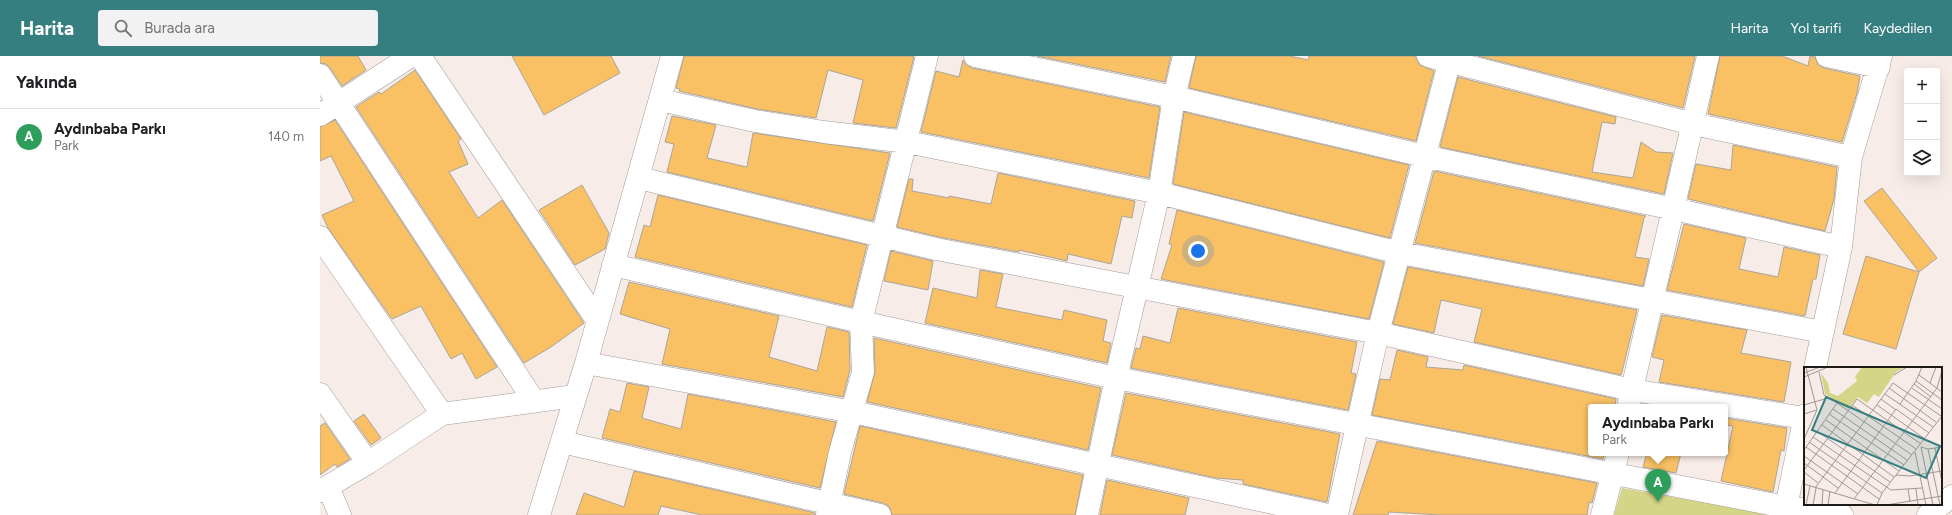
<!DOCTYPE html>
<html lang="tr">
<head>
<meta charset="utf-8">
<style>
  body { margin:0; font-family:Figtree,sans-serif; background:#f2f2f2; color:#202124 }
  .controls { position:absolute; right:12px; top:12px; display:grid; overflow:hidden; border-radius:4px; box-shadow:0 4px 16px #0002 }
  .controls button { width:36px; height:36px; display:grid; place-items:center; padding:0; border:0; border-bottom:1px solid #e0e0e0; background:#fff; color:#202124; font:20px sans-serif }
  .you { position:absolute; left:878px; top:195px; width:14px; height:14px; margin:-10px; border:3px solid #fff; border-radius:50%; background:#1a73e8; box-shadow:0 0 0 6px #1a73e833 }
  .badge { display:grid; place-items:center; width:26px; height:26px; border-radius:50%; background:#367f81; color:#fff; font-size:13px; font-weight:700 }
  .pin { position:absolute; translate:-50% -33px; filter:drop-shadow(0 1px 2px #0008) }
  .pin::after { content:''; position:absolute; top:21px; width:14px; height:12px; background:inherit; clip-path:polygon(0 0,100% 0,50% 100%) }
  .popup { position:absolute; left:1268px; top:348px; width:140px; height:52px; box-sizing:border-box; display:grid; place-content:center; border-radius:4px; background:#fff; filter:drop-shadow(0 1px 3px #0005); font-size:13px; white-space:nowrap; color:#757577 }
  .popup b { font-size:15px; color:#202124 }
  .popup::after { content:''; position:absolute; left:50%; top:100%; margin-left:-8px; border:8px solid transparent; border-top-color:#fff }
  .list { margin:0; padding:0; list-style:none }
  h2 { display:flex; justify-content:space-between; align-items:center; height:52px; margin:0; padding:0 16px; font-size:17px }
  h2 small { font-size:13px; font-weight:400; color:#757577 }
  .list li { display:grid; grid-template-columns:26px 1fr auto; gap:12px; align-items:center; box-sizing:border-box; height:56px; padding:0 16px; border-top:1px solid #e0e0e0 }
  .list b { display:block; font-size:15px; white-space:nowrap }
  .list p { margin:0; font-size:13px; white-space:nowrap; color:#757577 }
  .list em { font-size:13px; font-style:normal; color:#757577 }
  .icon { flex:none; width:22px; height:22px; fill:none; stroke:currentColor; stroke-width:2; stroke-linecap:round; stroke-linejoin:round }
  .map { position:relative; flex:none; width:1632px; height:459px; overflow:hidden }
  header { display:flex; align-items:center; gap:24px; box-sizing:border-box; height:56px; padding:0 20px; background:#367f81; color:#fff }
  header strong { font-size:19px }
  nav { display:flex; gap:22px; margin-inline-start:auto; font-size:14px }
  .search { width:280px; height:36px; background:#f2f2f2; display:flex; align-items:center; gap:10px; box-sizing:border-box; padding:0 14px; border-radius:4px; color:#757577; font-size:15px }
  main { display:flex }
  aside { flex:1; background:#fff }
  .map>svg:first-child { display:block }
</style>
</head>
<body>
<header>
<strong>Harita</strong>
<div class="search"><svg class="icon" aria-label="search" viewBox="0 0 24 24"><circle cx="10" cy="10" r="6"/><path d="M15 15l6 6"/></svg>Burada ara</div>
<nav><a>Harita</a><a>Yol tarifi</a><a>Kaydedilen</a></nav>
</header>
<main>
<aside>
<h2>Yakında<small></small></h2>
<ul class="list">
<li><span class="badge" style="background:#2e9e5b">A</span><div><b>Aydınbaba Parkı</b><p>Park</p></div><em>140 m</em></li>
</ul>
</aside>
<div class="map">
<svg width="1632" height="459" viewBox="0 0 1632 459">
  <rect width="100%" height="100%" fill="#f7ece7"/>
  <path fill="#d5d587" d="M1302,432L1454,459H1294Z"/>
  <path fill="#f9c164" stroke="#aaa49b" d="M0,0H38L46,14L22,30L10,12L6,8L0,7Z
    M192,0H291L300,17L224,59Z
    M364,0H591L594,1L576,72L533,67L543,24L508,14L496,62L437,53L359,35L360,33L356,32Z
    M717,0H851L845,26Z
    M876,0H970L988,4L989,0H1095L1100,9L1114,15L1096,85L869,32Z
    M1158,0H1375L1363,52Z
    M1400,0H1462L1488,10L1490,0L1495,1L1498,9L1504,12L1540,20L1537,37L1522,86L1388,58Z
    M643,4L646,9L652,12L840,51L829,122L601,76L616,15L639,21Z
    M95,14L141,83L138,85L148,108L129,116L158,162L182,144L264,267L231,291L204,307L36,51L59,36L61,38Z
    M1138,21L1296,61L1295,68L1282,66L1272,116L1313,122L1321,86L1336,96L1353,97L1344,138L1120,91Z
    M864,56L1089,109L1070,182L853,128Z
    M352,60L396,69L387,102L427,111L433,77L570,97L553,165L347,116L354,88L345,86Z
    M15,64L177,311L156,323L142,297L131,303L101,250L72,263L8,172L2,159L34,145L11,100L0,105V71Z
    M1413,89L1517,111L1514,143L1505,175L1368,143L1376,108L1411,114Z
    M1114,115L1326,160L1324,162L1315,201L1329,203L1323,230L1095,187Z
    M678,117L815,145L812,162L802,160L791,208L748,198L747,205L699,194V196L619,181L577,171L589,123H593L592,135L629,142V140L671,148Z
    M262,129L289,177L285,193L255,209L219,154Z
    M1562,132L1617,202L1599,216L1544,145Z
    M338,139L547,189L532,251L315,201L324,169L330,171Z
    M857,154L1064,206L1049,263L841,223L852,189L849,188Z
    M1364,168L1426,182L1419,213L1458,221L1464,191L1500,199L1496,223H1493L1485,260L1347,234Z
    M571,195L613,205L608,234L564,225Z
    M1546,200L1599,216L1576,293L1523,278Z
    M1088,211L1317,254L1302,316L1301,319L1154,286L1162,253L1121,244L1114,277L1073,268Z
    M660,214L683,218L676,251L742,264L744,254L787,264L783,285L791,287L787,307L605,267L613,232L657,242Z
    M309,226L459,260L449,301L497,315L507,271L529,276L530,314L523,341L342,308L350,273L300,258Z
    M858,252L1037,286L1031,317L1036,318L1028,354L811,312L816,292L820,293L823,280L850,287Z
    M1342,259L1427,274L1421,297L1471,306L1464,346L1339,326L1344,304L1332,301Z
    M554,282L781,332L768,394L547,346L555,316Z
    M1077,294L1108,301L1106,311L1143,314L1144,309L1296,343L1295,351H1271V397H1284L1283,403L1052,359L1060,323L1070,324Z
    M307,327L329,331L322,362L361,373L368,338L516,366L500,432L282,382L290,353L300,356Z
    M806,337L1020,378L1007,446L923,428V424L896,422L792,399Z
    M44,358L61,382L51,389L34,365Z
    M1405,362L1467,372L1464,395L1461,394L1453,436L1401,425L1413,370L1405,369Z
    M5,367L30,403L17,411L15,408L0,419V370Z
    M540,370L763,419L755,459H572L569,450L563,447L524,438Z
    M1057,385L1277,427L1272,447L1269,446L1267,459H1121L1069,456L1068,459H1033Z
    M1327,397H1361L1356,417L1323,411Z
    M314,415L495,457V459H382L341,450L338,459H256L264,437L304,451Z
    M787,424L869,442L865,459H780Z"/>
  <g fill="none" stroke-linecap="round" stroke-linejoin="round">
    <defs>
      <path id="minor" d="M100,0L277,264
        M655,0L854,41L1104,100L1354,153L1521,191
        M1108,0L1373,68L1531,101
        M1507,0L1559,11
        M0,19L214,345
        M340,44L435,65L504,76L587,86L839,137L1080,197L1503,276
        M0,59L91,0
        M319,122L616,193L1058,277L1312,334L1484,362
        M0,181L122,358
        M293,209L541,266L796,322L1466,451
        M266,307L533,356L1008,459
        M1495,312L1521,191L1531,101L1561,0
        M0,338L48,407
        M1308,351L1388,0
        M1485,359L1466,451L1522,459
        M242,386L560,459
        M8,431L20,459
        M0,435L48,407L122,358L255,340
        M219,459L266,307L352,0
        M507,459L520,396L543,316L541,266L607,0
        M767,459L796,322L839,137L854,41L864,0
        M1017,459L1058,277L1131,0
        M1282,459L1298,397
        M1608,459L1632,440"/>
    </defs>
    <use href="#minor" stroke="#a59b96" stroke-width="23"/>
    <use href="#minor" stroke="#fff" stroke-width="22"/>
  </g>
  <g transform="translate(1484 311)">
    <rect width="138" height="138" fill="#f7ece7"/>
    <path d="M58,0H101L92,5L75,30L70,27L63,36L54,30L44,42L21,27L17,6L24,16L26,26L34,29L53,14L51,10Z" fill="#d5d587"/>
    <path fill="none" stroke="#a09894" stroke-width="1" d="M0,6L16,0M90,8L103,0M115,8L138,25M0,10L24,0M112,14L138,33M126,16L132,0M110,17L127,30M85,21L132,55M108,21L138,42M81,27L129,60M77,32L92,43M33,36L108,88M96,37L112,14L118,0M0,38L24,31M48,38L112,82M73,38L121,72M29,42L103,93M0,47L13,43M25,47L100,98M22,53L95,104M18,58L90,110M13,64L86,115M9,70L87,123L118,121M0,72L13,43L2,0M5,75L78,126M2,80L75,132M117,80L129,138M117,80L124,82L138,80M131,81L138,115M124,82L136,138M0,83L33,36L20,28L15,5M111,85L122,138M0,89L54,127M0,96L34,121M0,103L53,32L117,77M0,105L14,116M92,108L106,109L138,104M0,117L71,138M11,121L89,16L137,49M104,122L106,135M112,122L114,138M31,126L92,42L125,66M50,132L133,21L138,4M2,138L6,119M9,138L12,121M18,138L19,123M24,138L26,124M73,138L78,126L138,49M82,138L138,129"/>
    <path fill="#367f81" fill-opacity="0.15" stroke="#367f81" stroke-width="2" d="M22,30L136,79L122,111L8,63Z"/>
    <rect width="138" height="138" fill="none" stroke="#1e1a18" stroke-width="2"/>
  </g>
</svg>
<div class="controls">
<button>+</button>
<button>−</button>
<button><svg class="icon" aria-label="layers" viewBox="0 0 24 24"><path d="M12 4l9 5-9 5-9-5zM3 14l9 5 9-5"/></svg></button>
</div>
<div class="you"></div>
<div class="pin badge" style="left:1338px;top:446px;background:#2e9e5b">A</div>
<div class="popup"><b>Aydınbaba Parkı</b>Park</div>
</div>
</main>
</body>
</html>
